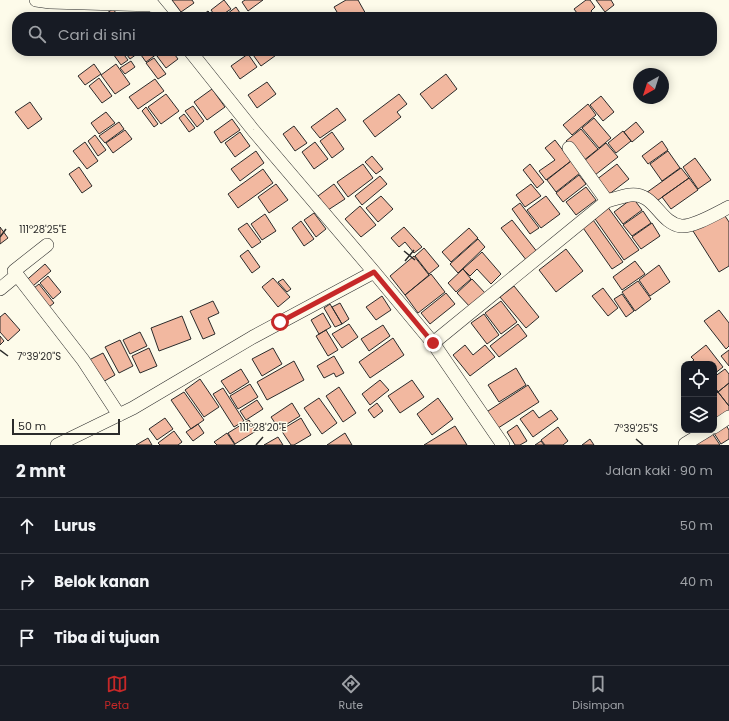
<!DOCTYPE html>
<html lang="id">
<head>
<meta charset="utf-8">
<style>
  body { margin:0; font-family:Poppins,sans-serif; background:#242831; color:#f1f3f6 }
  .controls { position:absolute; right:12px; bottom:12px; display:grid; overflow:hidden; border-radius:8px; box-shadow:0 2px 10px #0003 }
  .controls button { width:36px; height:36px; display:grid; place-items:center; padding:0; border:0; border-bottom:1px solid #363941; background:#171b24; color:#f1f3f6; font:20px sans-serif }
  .compass { position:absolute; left:633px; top:68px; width:36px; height:36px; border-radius:50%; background:#171b24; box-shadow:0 2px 10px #0003; rotate:219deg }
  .scale { position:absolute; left:12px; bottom:10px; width:108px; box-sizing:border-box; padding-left:4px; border:2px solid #2b2b2b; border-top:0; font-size:11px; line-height:14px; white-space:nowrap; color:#2b2b2b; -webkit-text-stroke:3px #fdfbea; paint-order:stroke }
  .stop { position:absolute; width:12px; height:12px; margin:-9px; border:3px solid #c62828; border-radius:50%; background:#fff }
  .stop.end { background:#c62828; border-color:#fff; box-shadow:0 1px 4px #0008 }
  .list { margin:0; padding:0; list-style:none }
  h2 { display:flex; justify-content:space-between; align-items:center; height:52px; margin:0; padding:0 16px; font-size:17px }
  h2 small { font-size:13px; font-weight:400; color:#9ea1a6 }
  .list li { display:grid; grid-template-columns:26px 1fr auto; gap:12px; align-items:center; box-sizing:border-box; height:56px; padding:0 16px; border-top:1px solid #363941 }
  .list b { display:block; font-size:15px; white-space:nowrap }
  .list em { font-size:13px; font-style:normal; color:#9ea1a6 }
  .icon { flex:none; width:22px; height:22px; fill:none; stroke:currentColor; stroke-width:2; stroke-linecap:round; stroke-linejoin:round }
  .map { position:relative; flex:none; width:729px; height:445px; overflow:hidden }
  .search { position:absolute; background:#171b24; box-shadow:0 2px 10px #0003; left:12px; right:12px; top:12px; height:44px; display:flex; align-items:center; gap:10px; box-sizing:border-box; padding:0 14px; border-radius:16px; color:#9ea1a6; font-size:15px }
  .sheet { height:220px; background:#171b24 }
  nav { display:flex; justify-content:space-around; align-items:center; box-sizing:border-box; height:56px; border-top:1px solid #363941; background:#171b24; font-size:11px; color:#9ea1a6 }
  nav a { display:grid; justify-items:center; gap:2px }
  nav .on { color:#c62828 }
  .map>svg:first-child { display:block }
</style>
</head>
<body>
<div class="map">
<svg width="729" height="445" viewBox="0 0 729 445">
  <rect width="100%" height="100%" fill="#fdfbea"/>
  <path fill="#f2b8a0" stroke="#2b2b2b" d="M172,0H192L194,3L181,12Z
    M224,0L231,9L219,17H216L211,10Z
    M245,0H263L248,11L242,2Z
    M346,0H358L367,16L340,17L334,7Z
    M586,0H590L595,7L591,11L595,17H580L574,9Z
    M596,0H611L614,5L605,12Z
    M236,7L242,16L240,17H223Z
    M113,9L119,17H101Z
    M208,11L213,17H200Z
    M111,51H121L128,60L121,65Z
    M124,51H141L130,59Z
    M146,51H161L146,62L141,55Z
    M164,51H172L178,59L166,68L157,56Z
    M252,51H278L279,53L261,66L251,52Z
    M248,54L257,67L240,79L231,66Z
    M154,58L166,74L158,79L146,63Z
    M131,61L135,67L125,74L120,68Z
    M94,64L101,74L85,85L78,76Z
    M116,64L130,84L115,94L101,75Z
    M446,74L457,89L432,109L420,94Z
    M99,78L112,96L102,103L89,86Z
    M155,79L164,91L138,109L129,97Z
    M267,82L276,94L257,108L248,95Z
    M212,89L225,107L207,120L194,102Z
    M166,94L179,111L161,124L148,107Z
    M399,94L407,104L397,112L401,117L375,137L363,121Z
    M601,96L614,112L603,121L590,105Z
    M30,102L42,119L28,129L15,112Z
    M588,104L596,115L572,135L563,125Z
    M193,106L204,121L197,127L185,111Z
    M146,107L158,124L154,127L142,111Z
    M337,108L346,120L320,138L311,127Z
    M106,112L115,123L99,134L91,123Z
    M184,114L195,128L189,132L179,118Z
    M594,118L611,138L599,148L582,128Z
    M232,119L240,130L221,143L214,132Z
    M119,122L124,129L105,143L99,136Z
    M636,122L644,132L632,142L624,132Z
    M294,126L307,143L295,151L283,134Z
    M581,129L598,149L583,161L566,141Z
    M125,130L132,139L113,153L106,143Z
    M623,131L631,141L616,153L608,143Z
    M240,132L250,146L235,157L225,143Z
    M332,132L344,149L332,158L320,141Z
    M95,135L106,150L98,156L88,141Z
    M555,140L571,161L546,180L539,171L555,160L545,148Z
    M662,141L668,150L648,164L642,156Z
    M85,142L98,161L87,169L73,151Z
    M315,142L328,159L314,169L302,152Z
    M606,143L618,157L595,175L584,161Z
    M256,151L264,163L240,181L231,169Z
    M668,151L680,168L662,181L650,164Z
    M372,156L383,169L376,174L365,162Z
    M695,158L711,180L698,189L683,167Z
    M571,161L580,173L556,192L547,180Z
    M363,164L373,178L348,197L337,182Z
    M530,164L544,182L537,188L523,170Z
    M617,164L629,179L608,195L596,180Z
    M79,167L92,186L82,193L69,174Z
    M681,168L689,178L654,203L646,193Z
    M263,169L273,183L238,208L228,194Z
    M579,175L586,184L563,202L556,193Z
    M380,176L387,184L362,205L355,196Z
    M689,178L698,190L671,209L662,197Z
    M276,184L288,200L269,213L258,197Z
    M334,184L345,199L328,210L318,196Z
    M531,184L541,196L525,207L516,195Z
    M586,187L596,200L576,215L566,202Z
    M381,196L393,209L378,222L366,208Z
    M546,196L560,214L541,228L527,210Z
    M633,198L642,210L623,224L614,212Z
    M520,203L539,228L530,234L512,209Z
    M360,206L376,225L361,237L345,219Z
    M607,206L639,250L624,260L593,216Z
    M643,211L651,223L632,236L623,225Z
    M314,213L326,229L316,237L304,220Z
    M723,213L729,222V266L719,272L693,231Z
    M265,214L276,231L262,240L251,224Z
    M591,217L623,262L612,269L581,225Z
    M512,220L538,253L527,261L501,228Z
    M301,221L314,239L304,246L292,228Z
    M247,223L261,242L252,248L238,229Z
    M652,223L660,236L641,249L632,237Z
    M0,227L8,238L0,244Z
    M404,227L422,247L414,253L405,242L399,247L391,238Z
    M469,228L478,238L451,262L442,252Z
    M478,239L485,247L458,273L450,264Z
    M424,248L439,266L429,274L415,256Z
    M566,249L583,271L556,292L539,270Z
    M248,250L260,267L252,273L240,256Z
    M482,252L501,274L491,284L477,269L470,276L463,269Z
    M414,256L429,275L405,295L390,276Z
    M635,261L645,274L622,290L613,277Z
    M45,264L51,271L28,290L22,284Z
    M659,265L670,282L650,296L639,280Z
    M463,269L471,279L456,292L448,283Z
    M431,274L445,292L418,313L405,295Z
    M48,276L61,292L53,299L40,283Z
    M273,278L290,297L278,307L262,287Z
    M283,279L291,289L287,292L278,282Z
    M472,279L486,294L471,308L457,293Z
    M638,281L651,299L635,311L622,292Z
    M39,284L54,303L44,311L29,292Z
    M514,286L539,317L526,328L500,297Z
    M603,288L618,308L608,316L592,296Z
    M446,293L455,304L430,324L421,313Z
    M622,294L634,311L626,317L614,299Z
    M382,296L391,310L376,320L366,307Z
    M213,301L219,313L208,318L215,334L203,339L190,311Z
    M501,301L517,322L501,334L485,313Z
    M340,303L349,319L342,324L332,307Z
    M330,304L342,324L335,327L324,308Z
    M719,310L729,323V346L726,349L704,321Z
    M5,313L20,330L8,341L0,332V317Z
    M323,313L331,327L319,334L311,320Z
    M484,314L499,335L487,344L471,323Z
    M182,316L191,339L159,351L151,328Z
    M349,324L358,337L342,348L332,334Z
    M518,324L527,336L499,357L490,346Z
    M383,325L390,336L369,351L361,339Z
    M326,330L338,350L328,356L316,336Z
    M140,332L147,346L130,354L123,340Z
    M0,336L4,341L0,345Z
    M393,338L404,355L370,378L359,362Z
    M120,340L133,366L119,373L105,347Z
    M465,345L473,355L485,345L495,357L470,376L453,355Z
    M706,345L723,367L714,374V364H689L694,360L691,357Z
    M149,348L157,366L140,373L132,356Z
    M273,348L282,364L262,376L252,359Z
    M729,350V366L721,356Z
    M103,353L115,375L101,383L89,360Z
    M334,356L344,373L336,377L334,373L324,378L317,366Z
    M294,361L304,380L267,400L257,382Z
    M516,368L526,385L499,402L488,385Z
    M241,369L249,382L230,394L221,381Z
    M725,369L729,374V383L718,392L714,386V377Z
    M200,379L219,407L204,417L185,390Z
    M380,380L389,390L370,405L362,394Z
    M412,380L424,397L400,413L388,396Z
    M729,383V406L718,392Z
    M250,384L258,397L238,409L230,396Z
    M528,385L539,402L495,430L485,413Z
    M714,386L718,392L714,394Z
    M339,387L356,413L343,422L326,396Z
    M223,388L244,421L234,427L213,394Z
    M184,392L204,420L191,429L171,400Z
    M718,392L729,406V414L714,425V394Z
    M319,398L337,423L322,434L304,408Z
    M438,398L453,419L432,435L417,414Z
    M257,400L263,409L246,420L240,411Z
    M292,403L300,416L279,429L271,417Z
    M377,403L383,411L374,418L368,410Z
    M533,410L539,418L551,410L558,419L533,437L520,419Z
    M165,418L173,429L157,440L149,429Z
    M301,418L311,435L294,445H291L281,430Z
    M249,420L256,431L235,444L228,433Z
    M724,422L729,430V439L721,444L712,430Z
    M198,424L204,433L193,441L186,432Z
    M517,425L527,441L520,445H515L507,432Z
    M455,426L467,445H424Z
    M558,427L568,441L563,445H545L541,440Z
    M174,431L182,442L178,445H160L158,443Z
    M227,433L235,445H217L214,442Z
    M345,433L352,445H327Z
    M712,433L720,445H694Z
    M278,437L283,445H264Z
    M148,438L152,445H136Z
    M590,439L594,445H582Z
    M541,441L544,445H535Z"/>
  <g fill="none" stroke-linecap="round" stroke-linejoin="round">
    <defs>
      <path id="minor" d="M36,0L50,2L153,5
        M149,0L163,17
        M190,51L253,130L374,272L433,343L503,445
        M569,148L607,201
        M47,245L14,271L83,360L119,415
        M0,289L17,275
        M433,343L607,201C614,199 623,196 630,195C655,192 659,223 681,226C694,227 717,213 729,207
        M714,427L729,417
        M685,444L708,430
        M57,445L133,408L253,337L374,272"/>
    </defs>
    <use href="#minor" stroke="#2b2b2b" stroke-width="14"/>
    <use href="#minor" stroke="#fdfbea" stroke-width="13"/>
  </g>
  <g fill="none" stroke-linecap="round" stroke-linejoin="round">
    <path stroke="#c62828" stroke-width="5" d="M280,322L374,272L433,343"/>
  </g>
  <path fill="none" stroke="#2b2b2b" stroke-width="1.5" d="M0,237L6,229M404,251L415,260M405,261L414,250M0,350L8,356M636,439L643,445M256,445L263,437"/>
  <g font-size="10" text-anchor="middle" fill="#2b2b2b" stroke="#fdfbea" stroke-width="3" stroke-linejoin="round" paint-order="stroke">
    <text x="43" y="233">111°28'25"E</text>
    <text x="39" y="360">7°39'20"S</text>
    <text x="263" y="431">111°28'20"E</text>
    <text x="636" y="432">7°39'25"S</text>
  </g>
</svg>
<div class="controls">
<button><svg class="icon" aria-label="locate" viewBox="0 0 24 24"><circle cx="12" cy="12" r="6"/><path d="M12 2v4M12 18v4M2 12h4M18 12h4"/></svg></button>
<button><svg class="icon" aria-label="layers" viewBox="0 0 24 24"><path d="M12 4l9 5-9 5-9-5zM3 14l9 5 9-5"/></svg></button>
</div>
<svg class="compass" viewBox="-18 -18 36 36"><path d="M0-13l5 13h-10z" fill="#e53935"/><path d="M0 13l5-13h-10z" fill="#9ea1a6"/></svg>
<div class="scale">50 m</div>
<div class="stop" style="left:280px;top:322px"></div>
<div class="stop end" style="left:433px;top:343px"></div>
<div class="search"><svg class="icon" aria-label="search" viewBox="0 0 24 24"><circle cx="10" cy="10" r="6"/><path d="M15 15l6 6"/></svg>Cari di sini</div>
</div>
<section class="sheet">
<h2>2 mnt<small>Jalan kaki · 90 m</small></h2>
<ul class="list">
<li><svg class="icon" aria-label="ahead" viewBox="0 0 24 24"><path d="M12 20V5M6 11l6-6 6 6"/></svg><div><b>Lurus</b></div><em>50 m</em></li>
<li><svg class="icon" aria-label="right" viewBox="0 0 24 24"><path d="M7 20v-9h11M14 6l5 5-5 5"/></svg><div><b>Belok kanan</b></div><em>40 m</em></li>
<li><svg class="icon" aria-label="arrive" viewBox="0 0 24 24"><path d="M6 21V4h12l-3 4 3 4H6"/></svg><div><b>Tiba di tujuan</b></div></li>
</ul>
</section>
<nav>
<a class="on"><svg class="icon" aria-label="map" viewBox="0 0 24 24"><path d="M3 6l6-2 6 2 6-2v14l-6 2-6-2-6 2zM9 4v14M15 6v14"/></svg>Peta</a>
<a><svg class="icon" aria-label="directions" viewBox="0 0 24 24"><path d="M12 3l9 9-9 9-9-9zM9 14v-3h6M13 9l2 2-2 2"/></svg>Rute</a>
<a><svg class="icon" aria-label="saved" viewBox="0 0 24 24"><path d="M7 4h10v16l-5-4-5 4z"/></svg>Disimpan</a>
</nav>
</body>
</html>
